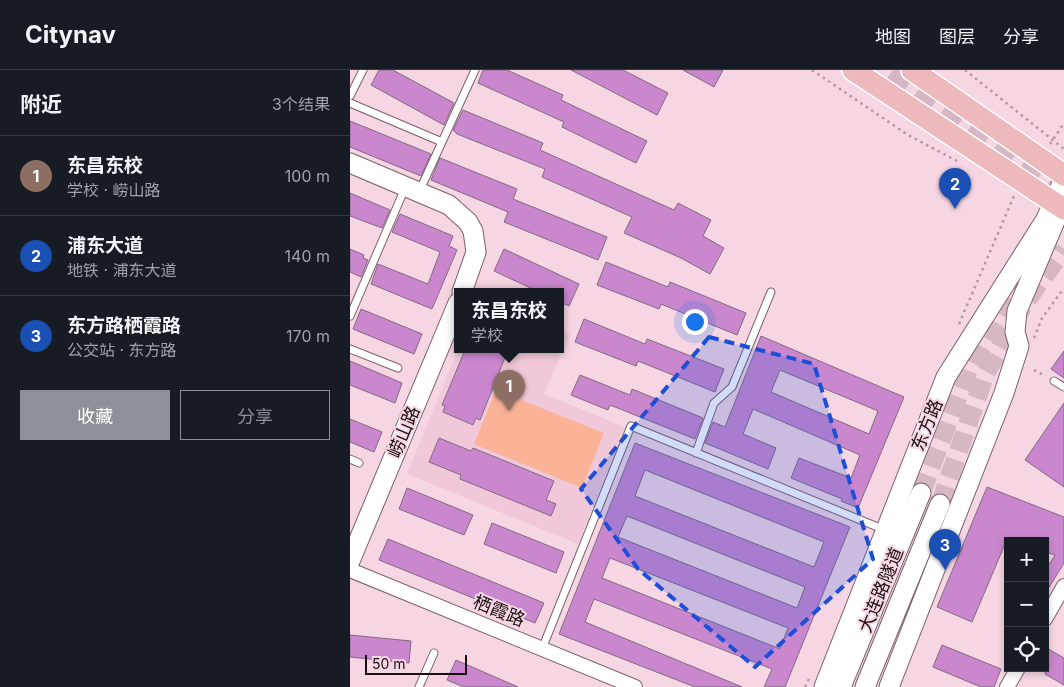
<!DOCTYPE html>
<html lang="zh">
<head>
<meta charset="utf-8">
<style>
  body { margin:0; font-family:Inter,"Noto Sans SC",sans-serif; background:#20242c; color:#f1f3f6 }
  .controls { position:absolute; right:15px; bottom:15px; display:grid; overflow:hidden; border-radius:0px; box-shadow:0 2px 8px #0003 }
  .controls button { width:45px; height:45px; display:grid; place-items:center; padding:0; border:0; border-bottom:1px solid #363941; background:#171b24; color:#f1f3f6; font:25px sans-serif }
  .scale { position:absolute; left:15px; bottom:12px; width:102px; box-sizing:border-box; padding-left:5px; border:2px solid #1a1014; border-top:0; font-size:14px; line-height:18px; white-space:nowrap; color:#1a1014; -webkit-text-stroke:4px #f6d6e3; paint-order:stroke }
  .you { position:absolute; left:344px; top:251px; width:18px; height:18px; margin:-12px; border:4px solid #fff; border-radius:50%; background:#1a73e8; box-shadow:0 0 0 8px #1a73e833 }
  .badge { display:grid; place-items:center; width:32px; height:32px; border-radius:50%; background:#8c9099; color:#fff; font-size:16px; font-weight:700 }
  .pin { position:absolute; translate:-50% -41px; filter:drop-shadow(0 1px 2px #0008) }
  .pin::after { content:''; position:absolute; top:26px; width:18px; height:15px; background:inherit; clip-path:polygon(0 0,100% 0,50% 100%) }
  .popup { position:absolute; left:104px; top:218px; width:110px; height:65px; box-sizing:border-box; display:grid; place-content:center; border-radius:0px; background:#171b24; filter:drop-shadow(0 1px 4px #0005); font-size:16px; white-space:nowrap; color:#9ea1a6 }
  .popup b { font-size:19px; color:#f1f3f6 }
  .popup::after { content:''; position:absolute; left:50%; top:100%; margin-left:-10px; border:10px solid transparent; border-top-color:#171b24 }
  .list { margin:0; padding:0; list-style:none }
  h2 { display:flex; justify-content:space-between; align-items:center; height:65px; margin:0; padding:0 20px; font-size:21px }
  h2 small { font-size:16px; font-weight:400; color:#9ea1a6 }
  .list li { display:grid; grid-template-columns:32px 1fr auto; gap:15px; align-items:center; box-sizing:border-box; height:80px; padding:0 20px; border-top:1px solid #363941 }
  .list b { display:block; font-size:19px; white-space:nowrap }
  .list p { margin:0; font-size:16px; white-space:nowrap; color:#9ea1a6 }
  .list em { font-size:16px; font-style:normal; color:#9ea1a6 }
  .actions { display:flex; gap:10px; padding:15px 20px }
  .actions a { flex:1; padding:11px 0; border:1px solid #8c9099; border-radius:0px; text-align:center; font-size:18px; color:#8c9099 }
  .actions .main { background:#8c9099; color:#fff }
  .icon { flex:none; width:28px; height:28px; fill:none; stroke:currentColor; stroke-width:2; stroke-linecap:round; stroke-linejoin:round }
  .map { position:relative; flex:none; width:714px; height:617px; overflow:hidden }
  header { display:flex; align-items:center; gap:30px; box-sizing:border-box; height:70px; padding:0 25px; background:#171b24; border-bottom:1px solid #363941 }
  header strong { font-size:24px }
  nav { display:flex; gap:28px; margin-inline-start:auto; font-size:18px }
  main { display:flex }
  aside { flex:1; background:#171b24 }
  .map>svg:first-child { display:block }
</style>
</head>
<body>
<header>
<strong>Citynav</strong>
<nav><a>地图</a><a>图层</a><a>分享</a></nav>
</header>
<main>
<aside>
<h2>附近<small>3个结果</small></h2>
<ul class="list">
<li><span class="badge" style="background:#8d6e63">1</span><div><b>东昌东校</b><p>学校 · 崂山路</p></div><em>100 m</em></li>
<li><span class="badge" style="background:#1a4fb4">2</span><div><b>浦东大道</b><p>地铁 · 浦东大道</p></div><em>140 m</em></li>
<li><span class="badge" style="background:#1a4fb4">3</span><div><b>东方路栖霞路</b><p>公交站 · 东方路</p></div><em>170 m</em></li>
</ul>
<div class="actions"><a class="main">收藏</a><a>分享</a></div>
</aside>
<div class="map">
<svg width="714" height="617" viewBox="0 0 714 617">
  <rect width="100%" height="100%" fill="#f6d6e3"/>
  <path fill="#f0c8d9" d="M210,261L220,264L194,324L275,357L228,474L57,404L108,279L210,280Z"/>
  <path fill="#fab397" d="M146,320L254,363L232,418L124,374Z"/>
  <path fill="#cb87ce" stroke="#7f6b80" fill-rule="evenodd" d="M29,0H43L104,33L94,55L21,15Z
    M133,0H157L213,25L211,30L297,71L286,93L212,57L214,52L128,13Z
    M221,0H273L318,23L307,45Z
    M333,0H373L364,17Z
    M113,40L193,73L190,80L324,140L328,133L361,150L353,166L374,178L360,204L331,188L274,163L282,147L192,107L195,99L107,64L103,60Z
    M0,51L81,84L71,106L0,77Z
    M90,88L167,119L163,129L257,167L248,190L154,152L158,142L81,110Z
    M0,123L40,140L32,158L0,146Z
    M50,144L103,166L99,176L107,180L82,239L21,214L28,194L78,214L90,182L42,162Z
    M0,179L14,185L13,188L18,190L11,207L0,202Z
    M154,179L229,214L219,236L210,232V222H189L144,201Z
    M256,192L318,217L320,212L396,243L387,265L311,234L309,239L247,215Z
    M11,239L72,264L64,284L3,259Z
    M234,249L295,274L297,269L374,299L365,322L288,291L286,296L225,272Z
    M411,266L554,327L508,438L491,431L492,429L441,408L449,388L501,408L510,385L403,339L393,364L426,378L418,399L355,373L363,352L375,357ZM430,300L528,341L519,364L421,322Z
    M115,280H158L130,350L126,348L123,355L93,342L95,336L92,335Z
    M714,281V308L701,299Z
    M0,291L52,313L45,333L0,315Z
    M230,305L280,325L282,319L353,348L345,369L260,335L258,340L221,325Z
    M714,333V417L675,390Z
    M0,349L32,362L24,382L0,372Z
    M89,368L121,381L123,378L204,411L196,430L206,434L201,446L110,409L111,405L79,392Z
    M285,373L500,457L435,617H414L422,599L244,529L235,552L392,617H345L209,564ZM295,400L474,472L464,497L285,426ZM277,446L455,517L447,538L268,467ZM260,488L438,558L430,579L252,508Z
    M637,417L714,447V493L695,524V501L705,485L695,482V471H667L658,467L622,552L587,537Z
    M57,418L123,445L114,465L49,439Z
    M142,453L214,482L206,503L134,474Z
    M38,469L194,533L185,553L29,490Z
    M0,565L61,571L59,593L0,587Z
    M592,575L651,599L644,617H631L583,597Z
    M695,577L714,588V615L695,604Z
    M106,590L168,617H114L97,610Z"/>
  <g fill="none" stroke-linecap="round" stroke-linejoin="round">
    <path stroke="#d5b8c4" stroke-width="19" stroke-dasharray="19 9" stroke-linecap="butt" d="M571,423L618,300L660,224L684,191
      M590,434L635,305L674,234L714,179"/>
    <path stroke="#d5b8c4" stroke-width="21" stroke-dasharray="21 11" stroke-linecap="butt" d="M543,0L714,122"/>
    <defs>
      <path id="lane" d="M0,26L13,0
        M0,33L92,72
        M69,122L125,0
        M0,246L55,118
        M0,279L48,298
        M704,311L714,317
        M346,383L364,333L382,317L421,222
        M0,389L9,393
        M192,579L281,356L535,460
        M69,617L84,583"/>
      <path id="street" d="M0,500L285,617
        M695,549L714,516
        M657,617L668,598"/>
      <path id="secondary" d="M0,93L99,135L118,152L123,161L126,182L112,222
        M0,491L108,233
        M474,617L596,307L696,149L714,109
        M491,617L571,423
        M515,617L590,434
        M539,617L654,323L669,276L665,262L667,241L705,151"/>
      <path id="primary" d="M503,0L714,139
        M562,0L714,105"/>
    </defs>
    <use href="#lane" stroke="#7b5f6b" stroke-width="9"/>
    <use href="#street" stroke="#7b5f6b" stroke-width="16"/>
    <use href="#secondary" stroke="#7b5f6b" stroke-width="21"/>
    <use href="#primary" stroke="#fff" stroke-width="24"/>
    <path stroke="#b097a1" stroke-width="2.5" stroke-dasharray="2.5 4" stroke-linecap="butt" d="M462,0L558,65L607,91
      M615,0L714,79
      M700,74L714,53
      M609,254L664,126
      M684,268L692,248L714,218
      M684,300L696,306
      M455,617L459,609"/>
    <use href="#lane" stroke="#fff" stroke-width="7"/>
    <use href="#street" stroke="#fff" stroke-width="14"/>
    <use href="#secondary" stroke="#fff" stroke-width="19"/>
    <use href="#primary" stroke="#eeb9bc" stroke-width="21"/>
  </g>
  <path fill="#1d4ed8" fill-opacity="0.2" stroke="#1d4ed8" stroke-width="4" stroke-dasharray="10 6" stroke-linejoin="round" d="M359,267L464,294L523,489L405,597L288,499L231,419Z"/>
  <g text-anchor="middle" stroke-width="4" stroke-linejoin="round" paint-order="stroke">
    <g font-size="18" fill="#1a1014" stroke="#f6d6e3">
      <text transform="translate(577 355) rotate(-68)" y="6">东方路</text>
      <text transform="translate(54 362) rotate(-67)" y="6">崂山路</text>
      <text transform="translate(531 520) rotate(-68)" y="6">大连路隧道</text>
      <text transform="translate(149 541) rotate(22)" y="6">栖霞路</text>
    </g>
  </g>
</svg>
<div class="controls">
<button>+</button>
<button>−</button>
<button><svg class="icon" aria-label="locate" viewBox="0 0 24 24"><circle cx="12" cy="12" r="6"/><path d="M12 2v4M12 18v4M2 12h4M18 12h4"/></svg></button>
</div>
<div class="scale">50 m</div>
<div class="you"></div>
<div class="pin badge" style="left:159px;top:341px;background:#8d6e63">1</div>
<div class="popup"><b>东昌东校</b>学校</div>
<div class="pin badge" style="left:605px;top:139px;background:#1a4fb4">2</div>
<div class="pin badge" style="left:595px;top:500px;background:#1a4fb4">3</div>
</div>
</main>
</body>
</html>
